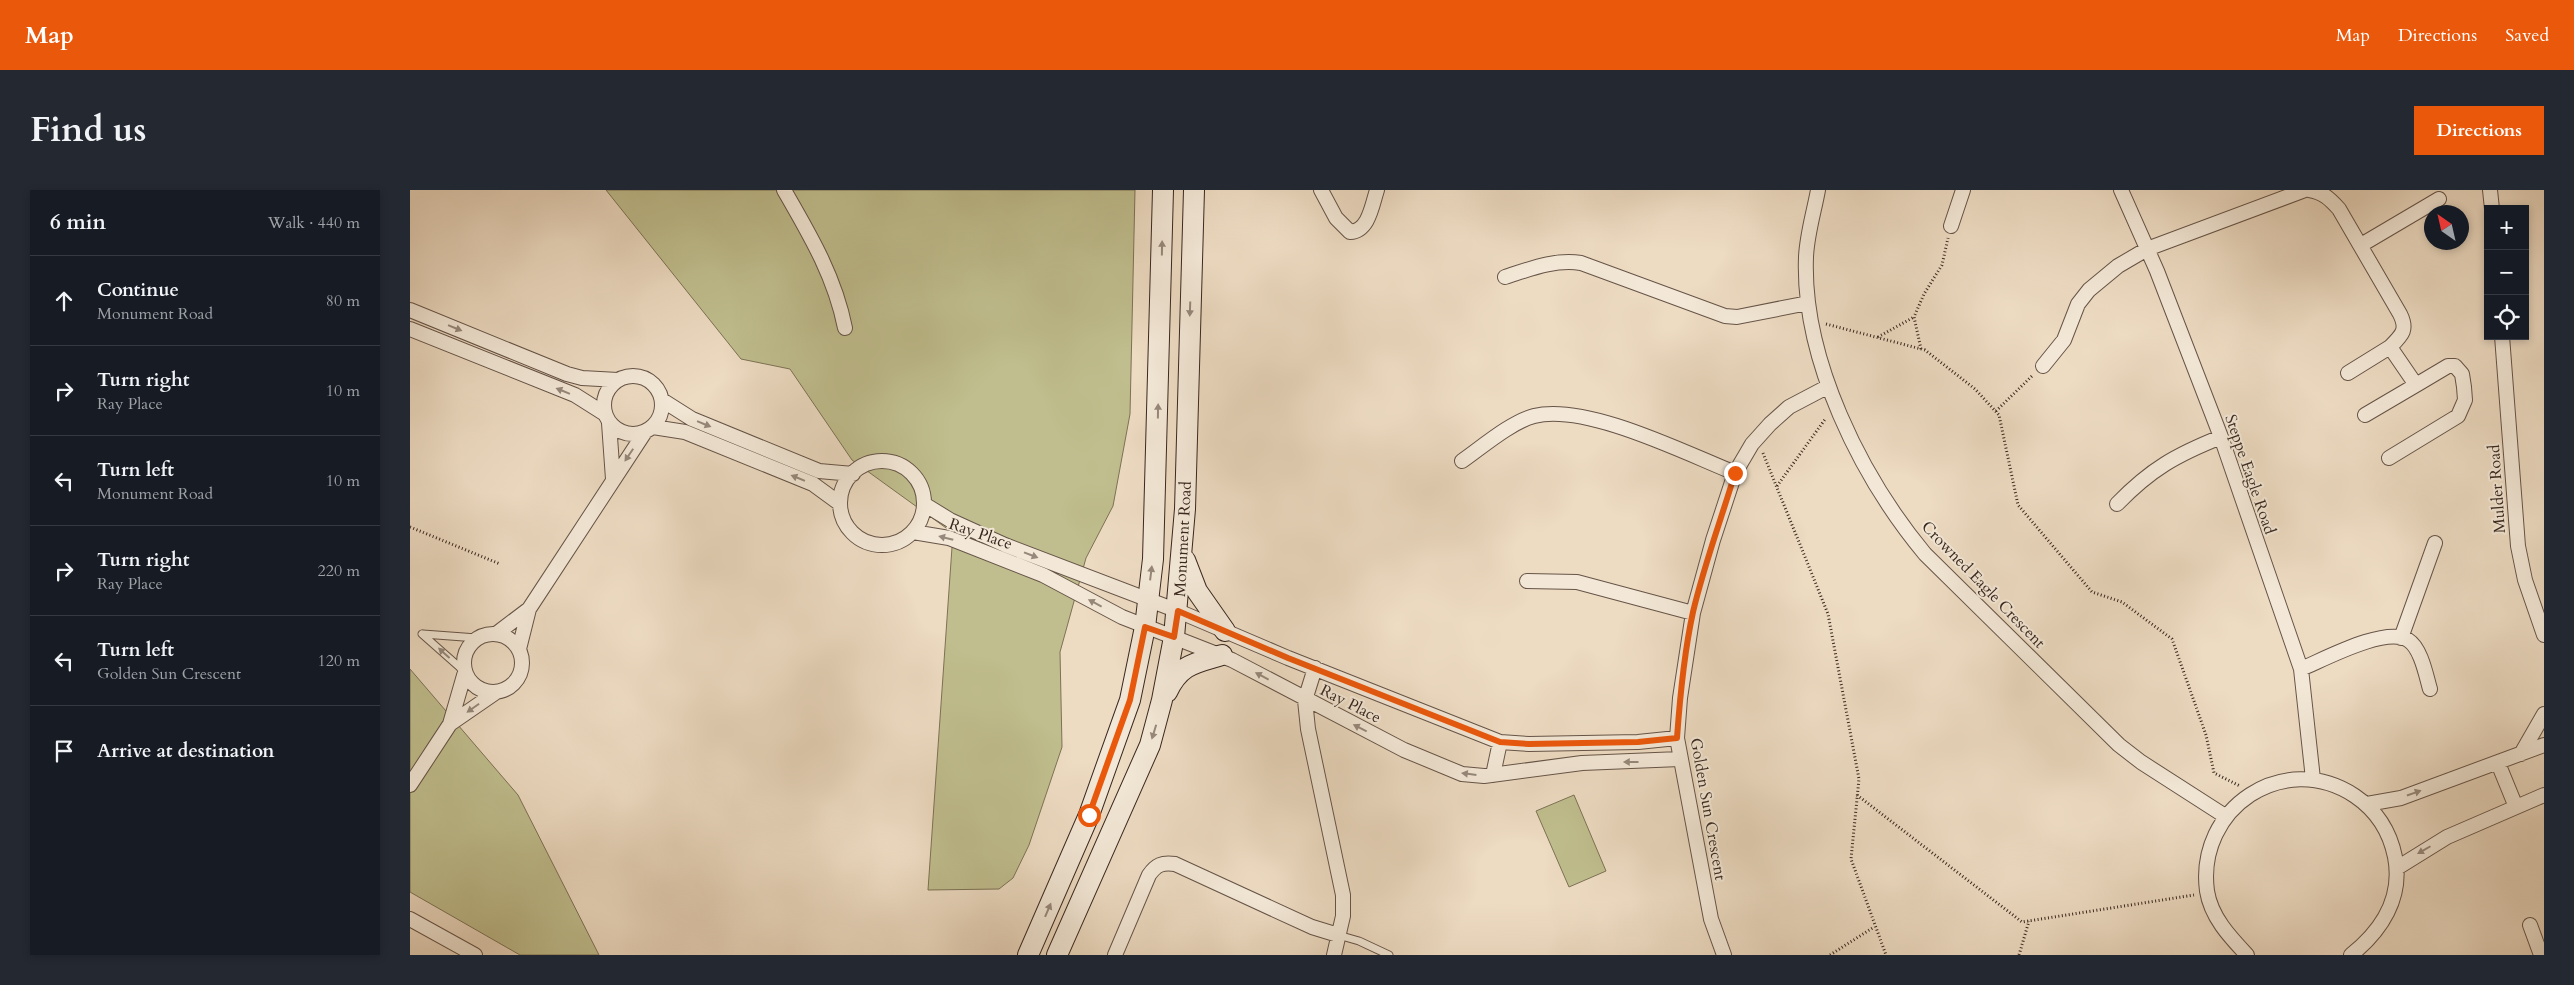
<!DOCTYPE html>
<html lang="en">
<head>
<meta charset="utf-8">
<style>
  body { margin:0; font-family:Cardo,serif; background:#242831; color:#f1f3f6 }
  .controls { position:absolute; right:15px; top:15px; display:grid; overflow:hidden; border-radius:0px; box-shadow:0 2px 8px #0003 }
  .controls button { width:45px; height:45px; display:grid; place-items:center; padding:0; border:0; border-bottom:1px solid #363941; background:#171b24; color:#f1f3f6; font:25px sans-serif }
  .compass { position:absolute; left:2014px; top:15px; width:45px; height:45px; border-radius:50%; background:#171b24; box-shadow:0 2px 8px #0003; rotate:326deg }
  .stop { position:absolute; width:15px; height:15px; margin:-11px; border:4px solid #ea580c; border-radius:50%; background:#fff }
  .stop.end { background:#ea580c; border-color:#fff; box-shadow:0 1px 5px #0008 }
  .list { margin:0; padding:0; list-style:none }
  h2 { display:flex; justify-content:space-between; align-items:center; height:65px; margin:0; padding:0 20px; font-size:21px }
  h2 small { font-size:16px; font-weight:400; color:#9ea1a6 }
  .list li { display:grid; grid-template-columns:32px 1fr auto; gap:15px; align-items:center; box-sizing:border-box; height:90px; padding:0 20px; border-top:1px solid #363941 }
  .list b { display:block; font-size:19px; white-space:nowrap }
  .list p { margin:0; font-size:16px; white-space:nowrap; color:#9ea1a6 }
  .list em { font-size:16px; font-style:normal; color:#9ea1a6 }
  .icon { flex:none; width:28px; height:28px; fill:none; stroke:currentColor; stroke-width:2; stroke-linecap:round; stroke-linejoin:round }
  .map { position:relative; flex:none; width:2134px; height:765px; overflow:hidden; border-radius:0px }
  header { display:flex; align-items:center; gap:30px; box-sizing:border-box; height:70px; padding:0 25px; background:#ea580c; color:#fff }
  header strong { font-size:24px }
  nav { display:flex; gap:28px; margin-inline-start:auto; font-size:18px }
  .intro { display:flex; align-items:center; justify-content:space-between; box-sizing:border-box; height:120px; padding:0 30px }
  h1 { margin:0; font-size:35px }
  .button { padding:12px 22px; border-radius:0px; background:#ea580c; color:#fff; font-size:18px; font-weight:700 }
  main { display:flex; gap:30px; padding:0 30px }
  aside { flex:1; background:#171b24; border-radius:0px; box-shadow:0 2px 8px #0003 }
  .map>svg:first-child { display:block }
</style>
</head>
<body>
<header>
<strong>Map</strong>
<nav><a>Map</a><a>Directions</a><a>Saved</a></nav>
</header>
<div class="intro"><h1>Find us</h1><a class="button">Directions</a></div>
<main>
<aside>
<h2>6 min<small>Walk · 440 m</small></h2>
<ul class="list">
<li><svg class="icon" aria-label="ahead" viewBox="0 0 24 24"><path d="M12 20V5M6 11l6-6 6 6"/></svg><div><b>Continue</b><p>Monument Road</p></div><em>80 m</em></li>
<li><svg class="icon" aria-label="right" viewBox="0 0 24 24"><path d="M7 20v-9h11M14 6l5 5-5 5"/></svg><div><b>Turn right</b><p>Ray Place</p></div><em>10 m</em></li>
<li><svg class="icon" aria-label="left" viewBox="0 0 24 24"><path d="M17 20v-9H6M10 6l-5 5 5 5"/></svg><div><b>Turn left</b><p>Monument Road</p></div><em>10 m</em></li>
<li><svg class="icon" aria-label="right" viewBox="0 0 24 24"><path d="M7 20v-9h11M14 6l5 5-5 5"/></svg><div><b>Turn right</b><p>Ray Place</p></div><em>220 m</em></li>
<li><svg class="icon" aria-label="left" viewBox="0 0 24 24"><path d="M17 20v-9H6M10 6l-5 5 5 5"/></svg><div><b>Turn left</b><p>Golden Sun Crescent</p></div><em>120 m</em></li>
<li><svg class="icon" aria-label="arrive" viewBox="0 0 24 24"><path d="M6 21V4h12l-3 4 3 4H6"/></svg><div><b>Arrive at destination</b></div></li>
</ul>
</aside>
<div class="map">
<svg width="2134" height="765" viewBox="0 0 2134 765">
  <rect width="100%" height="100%" fill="#eddbc2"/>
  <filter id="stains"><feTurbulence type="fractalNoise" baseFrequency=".004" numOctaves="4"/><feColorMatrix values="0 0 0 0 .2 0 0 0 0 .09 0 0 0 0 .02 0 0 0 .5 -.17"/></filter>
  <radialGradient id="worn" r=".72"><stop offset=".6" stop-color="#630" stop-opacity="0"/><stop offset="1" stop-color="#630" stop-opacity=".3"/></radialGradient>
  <path fill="#c0be8e" stroke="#7c7256" d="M196,0H725L720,224L703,316L676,368L650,462L652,557L619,655L603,688L589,699L518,700L543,343L442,270L380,179L331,169Z
    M0,479L108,605L189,765H110L0,702Z
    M1164,605L1196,681L1159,697L1126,621Z"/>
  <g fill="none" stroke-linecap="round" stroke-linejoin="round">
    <defs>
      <path id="service" d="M12,444L55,482
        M13,444L67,448
        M928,745L949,751L979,765"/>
      <path id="minor" d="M374,0C400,45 425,87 435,138
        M911,0L926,28L940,42C959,41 962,15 967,0
        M1408,0C1404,22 1397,44 1396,67C1392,169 1451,287 1515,364L1709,555L1731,572L1815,626
        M1711,0L1747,81L1811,247L1891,479L1903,589
        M1899,0C1913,2 1920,9 1929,19L1990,124C1998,140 1992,145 1980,157L2006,195L2038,176H2045L2052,184L2054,197L2055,210L2048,226L1979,268
        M2080,0L2082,19
        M1541,36L1553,0
        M1951,55L2029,9
        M1095,87C1120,79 1144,69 1171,73L1315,126L1327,127L1398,113
        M0,120L157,184L172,188L208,190
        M0,139L165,205L195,224
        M2092,146L2108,356L2115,390L2134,445
        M1633,176L1654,150L1668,114L1679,100L1708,76L1737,59L1895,0
        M1938,183L1980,157
        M194 215a29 29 0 1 1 58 0a29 29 0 1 1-58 0Z
        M252,210L282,229L409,281L443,284
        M1955,225L2006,195
        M199,233L203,289
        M243,237L275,242L403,294L429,313
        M430 313a42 42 0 1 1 84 0a42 42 0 1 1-84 0Z
        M1052,271C1072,257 1101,232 1124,226C1176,213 1275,263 1325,283
        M514,314L540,330L595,355L768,421L878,468L1090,552L1119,554L1228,552L1267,548
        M1707,314C1741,279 1766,265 1811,247
        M503,342L539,348L633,385L712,427L822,470L994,560L1052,584L1074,586L1172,573L1270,569
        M1117,391L1167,392L1283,423
        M54 473a29 29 0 1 1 58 0a29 29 0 1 1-58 0Z
        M86,444L119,419L235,242
        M1991,448L2025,353
        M109,459L119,419
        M905,478L895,510L898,539L933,705V726L924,765
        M1891,479C1913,470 1975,436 1998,450C2011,458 2016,485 2020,499
        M40,534L85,503
        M2111,564L2134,524
        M2088,573L2106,617
        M1083,585L1090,552
        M0,595L40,534L55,482
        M1957,614L1991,608L2134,555
        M1987,678L2037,647L2134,605
        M0,729L65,765
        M2120,735L2131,765
        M705,765L739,685C746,675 752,672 765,674L902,737L928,745
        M1314,765L1301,729L1267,548L1270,508L1283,423L1303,350L1325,283L1342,254L1360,234L1379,217L1417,197
        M1837,765C1820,747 1801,727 1797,701C1786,618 1874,559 1945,606C1967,621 1980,642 1985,667C1993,708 1971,741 1941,765"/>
      <path id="secondary" d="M775,370L787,401L815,441
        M757,502C770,474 785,473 812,465
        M618,765L679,625L720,510L735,437L743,369L753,0
        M647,765L740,555L752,510L764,447L775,319L784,0"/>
    </defs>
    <use href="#service" stroke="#665448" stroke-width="9"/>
    <use href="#minor" stroke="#665448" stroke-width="16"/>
    <use href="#secondary" stroke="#39271f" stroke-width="22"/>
    <path stroke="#39271f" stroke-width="3" stroke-dasharray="1 2.5" stroke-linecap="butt" d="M1416,134L1515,160L1565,199L1589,225L1608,315L1682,402L1712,412L1762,449L1796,545L1804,583L1830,596
      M1468,147L1504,127
      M1511,159L1504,127L1514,104L1532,75L1538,48
      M1586,221L1623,185
      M1353,263L1418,424L1449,589L1441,669L1476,765
      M1367,296L1416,228
      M0,337L90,374
      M1447,605L1612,732L1784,705
      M1420,765L1464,737
      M1609,765L1619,731"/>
    <use href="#service" stroke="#f3e8d7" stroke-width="7"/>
    <use href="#minor" stroke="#f3e8d7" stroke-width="14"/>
    <use href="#secondary" stroke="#f3e8d7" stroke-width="20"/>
  </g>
  <defs><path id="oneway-solid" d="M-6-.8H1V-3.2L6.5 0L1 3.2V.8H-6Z" transform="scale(1.25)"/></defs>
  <g fill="#96887b">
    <use href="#oneway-solid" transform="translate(752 58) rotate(-89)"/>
    <use href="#oneway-solid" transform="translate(780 119) rotate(92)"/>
    <use href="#oneway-solid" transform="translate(45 138) rotate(22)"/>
    <use href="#oneway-solid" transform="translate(153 201) rotate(-158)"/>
    <use href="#oneway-solid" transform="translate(748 221) rotate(-89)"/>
    <use href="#oneway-solid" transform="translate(294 234) rotate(22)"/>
    <use href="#oneway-solid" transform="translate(219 265) rotate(124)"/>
    <use href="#oneway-solid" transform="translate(388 288) rotate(-158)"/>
    <use href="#oneway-solid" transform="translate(536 348) rotate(-166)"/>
    <use href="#oneway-solid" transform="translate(621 365) rotate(21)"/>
    <use href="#oneway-solid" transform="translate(741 383) rotate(-83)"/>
    <use href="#oneway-solid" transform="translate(685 413) rotate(-152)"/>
    <use href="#oneway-solid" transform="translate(34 463) rotate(-138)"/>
    <use href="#oneway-solid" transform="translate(852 486) rotate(-152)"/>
    <use href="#oneway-solid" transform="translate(63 518) rotate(145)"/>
    <use href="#oneway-solid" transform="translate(950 538) rotate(-153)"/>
    <use href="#oneway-solid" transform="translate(744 542) rotate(107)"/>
    <use href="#oneway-solid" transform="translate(1221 572) rotate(180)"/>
    <use href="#oneway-solid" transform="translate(1059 584) rotate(-173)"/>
    <use href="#oneway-solid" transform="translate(2004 603) rotate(-19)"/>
    <use href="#oneway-solid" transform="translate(2014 660) rotate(150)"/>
    <use href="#oneway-solid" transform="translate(638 720) rotate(-67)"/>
  </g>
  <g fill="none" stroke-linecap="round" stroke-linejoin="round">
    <path stroke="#ea580c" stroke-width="6" d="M679,625L720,510L735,437L764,447L768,421L878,468L1090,552L1119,554L1228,552L1267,548C1270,506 1274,463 1283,422C1294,375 1311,330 1325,283"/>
  </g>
  <g text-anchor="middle" stroke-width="4" stroke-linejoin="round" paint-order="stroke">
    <g font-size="16" fill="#39271f" stroke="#f3e8d7">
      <text transform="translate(1841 284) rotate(71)" y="6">Steppe Eagle Road</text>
      <text transform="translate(2086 299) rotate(-94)" y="6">Mulder Road</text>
      <text transform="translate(571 343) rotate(19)" y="6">Ray Place</text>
      <text transform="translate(772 349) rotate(-87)" y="6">Monument Road</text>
      <text transform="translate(1574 394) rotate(46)" y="6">Crowned Eagle Crescent</text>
      <text transform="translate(941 513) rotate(27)" y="6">Ray Place</text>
      <text transform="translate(1299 619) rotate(80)" y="6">Golden Sun Crescent</text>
    </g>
  </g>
  <rect width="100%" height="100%" filter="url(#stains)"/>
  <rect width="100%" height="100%" fill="url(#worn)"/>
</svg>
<div class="controls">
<button>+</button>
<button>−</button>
<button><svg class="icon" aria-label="locate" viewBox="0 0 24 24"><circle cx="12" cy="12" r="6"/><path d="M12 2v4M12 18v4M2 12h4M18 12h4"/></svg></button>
</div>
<svg class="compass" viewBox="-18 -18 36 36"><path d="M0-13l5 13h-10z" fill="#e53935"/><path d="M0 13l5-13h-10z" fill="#9ea1a6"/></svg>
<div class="stop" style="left:679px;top:625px"></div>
<div class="stop end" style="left:1325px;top:283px"></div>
</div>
</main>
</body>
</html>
